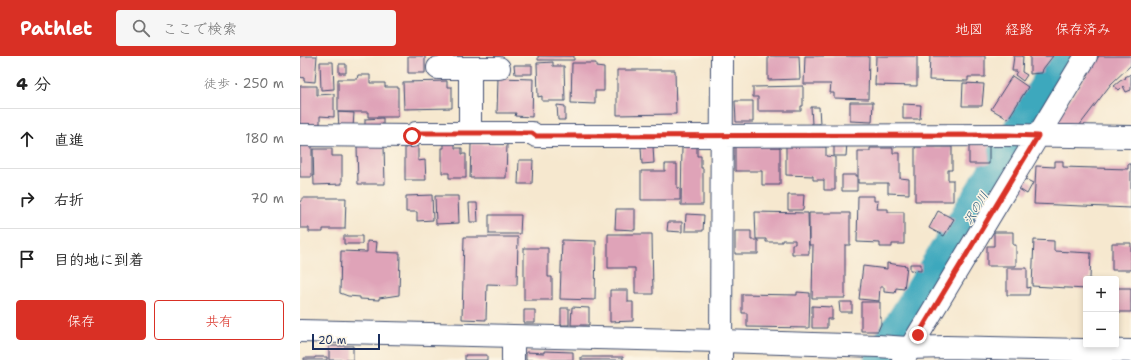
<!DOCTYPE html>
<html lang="ja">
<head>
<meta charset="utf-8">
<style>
  body { margin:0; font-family:"Shantell Sans","Klee One",sans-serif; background:#f6f6f6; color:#222 }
  .controls { position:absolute; right:12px; bottom:12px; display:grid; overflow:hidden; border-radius:4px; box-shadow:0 2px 6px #0003 }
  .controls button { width:36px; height:36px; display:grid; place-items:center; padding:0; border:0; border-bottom:1px solid #e0e0e0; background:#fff; color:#222; font:20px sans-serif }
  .scale { position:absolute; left:12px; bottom:10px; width:68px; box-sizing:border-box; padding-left:4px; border:2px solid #1b2f5e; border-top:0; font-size:11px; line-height:14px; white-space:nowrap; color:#1b2f5e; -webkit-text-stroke:3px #fcf5e5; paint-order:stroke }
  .stop { position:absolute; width:12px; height:12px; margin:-9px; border:3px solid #d93025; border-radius:50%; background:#fff }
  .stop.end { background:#d93025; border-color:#fff; box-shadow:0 1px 4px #0008 }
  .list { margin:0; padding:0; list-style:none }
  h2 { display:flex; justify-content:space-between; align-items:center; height:52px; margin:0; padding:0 16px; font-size:17px }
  h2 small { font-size:13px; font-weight:400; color:#767676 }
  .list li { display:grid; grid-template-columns:26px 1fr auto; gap:12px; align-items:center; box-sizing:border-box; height:60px; padding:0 16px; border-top:1px solid #e0e0e0 }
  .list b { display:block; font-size:15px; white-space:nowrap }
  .list em { font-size:13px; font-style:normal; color:#767676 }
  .actions { display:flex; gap:8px; padding:12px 16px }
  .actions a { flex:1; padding:9px 0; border:1px solid #d93025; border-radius:4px; text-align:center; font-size:14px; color:#d93025 }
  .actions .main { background:#d93025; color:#fff }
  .icon { flex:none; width:22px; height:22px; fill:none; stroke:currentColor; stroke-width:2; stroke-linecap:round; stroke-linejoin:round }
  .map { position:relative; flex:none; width:831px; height:304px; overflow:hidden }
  header { display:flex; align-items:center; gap:24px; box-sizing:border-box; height:56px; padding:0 20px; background:#d93025; color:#fff }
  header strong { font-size:19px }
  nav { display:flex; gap:22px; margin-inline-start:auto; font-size:14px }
  .search { width:280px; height:36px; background:#f6f6f6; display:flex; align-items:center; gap:10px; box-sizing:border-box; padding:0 14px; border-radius:4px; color:#767676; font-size:15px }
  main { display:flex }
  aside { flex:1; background:#fff }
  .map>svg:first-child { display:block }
</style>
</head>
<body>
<header>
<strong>Pathlet</strong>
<div class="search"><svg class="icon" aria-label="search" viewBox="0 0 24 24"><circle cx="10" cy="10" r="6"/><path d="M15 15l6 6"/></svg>ここで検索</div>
<nav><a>地図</a><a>経路</a><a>保存済み</a></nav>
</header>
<main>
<aside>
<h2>4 分<small>徒歩 · 250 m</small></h2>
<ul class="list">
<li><svg class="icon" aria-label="ahead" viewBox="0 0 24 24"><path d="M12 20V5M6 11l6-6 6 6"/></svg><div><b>直進</b></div><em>180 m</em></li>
<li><svg class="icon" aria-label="right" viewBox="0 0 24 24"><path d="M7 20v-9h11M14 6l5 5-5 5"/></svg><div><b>右折</b></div><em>70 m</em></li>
<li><svg class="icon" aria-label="arrive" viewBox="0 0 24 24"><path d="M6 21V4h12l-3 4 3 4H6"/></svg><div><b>目的地に到着</b></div></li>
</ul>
<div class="actions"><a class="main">保存</a><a>共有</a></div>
</aside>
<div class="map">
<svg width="831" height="304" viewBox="0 0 831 304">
  <rect width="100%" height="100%" fill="#fcf5e5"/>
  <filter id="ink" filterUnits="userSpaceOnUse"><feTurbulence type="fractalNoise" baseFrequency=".025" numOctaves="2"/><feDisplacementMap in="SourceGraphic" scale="8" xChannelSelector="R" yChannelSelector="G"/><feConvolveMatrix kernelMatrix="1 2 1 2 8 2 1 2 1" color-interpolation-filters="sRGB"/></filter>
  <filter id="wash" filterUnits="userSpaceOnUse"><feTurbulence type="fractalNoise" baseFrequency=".012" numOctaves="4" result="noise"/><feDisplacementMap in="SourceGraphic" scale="16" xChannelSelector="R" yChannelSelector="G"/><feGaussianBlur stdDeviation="0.9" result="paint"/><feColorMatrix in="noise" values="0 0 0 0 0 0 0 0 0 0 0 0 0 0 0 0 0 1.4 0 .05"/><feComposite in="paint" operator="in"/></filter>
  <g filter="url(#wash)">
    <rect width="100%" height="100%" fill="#f6e8cf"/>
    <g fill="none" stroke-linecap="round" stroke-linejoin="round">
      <path stroke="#3da8bd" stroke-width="41" d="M584,304L769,0"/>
    </g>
    <g id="blocks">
      <path fill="#dfa3b8" d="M0,0H17L15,26L4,25V22L0,21Z
        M108,0H125V17H108Z
        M238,0H274V4H238Z
        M468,0H499L500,23L468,24Z
        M505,0H569L568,43L534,42V37H530L531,28H504Z
        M576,0H617V30L575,29Z
        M630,0H685V21H668V25L629,24Z
        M714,0H723L722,16L727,19L723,25L715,19L717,15H712Z
        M730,0H753L743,13L742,17L730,18Z
        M799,0H831V9L811,28L776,74H750Z
        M20,6H33L34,33L21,34Z
        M253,6V10H264L265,45H242V40L238,41L237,7Z
        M272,7H296V11L304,12V35H295V48L271,47Z
        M39,8H46V17H39Z
        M214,9H232V18H215Z
        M317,14H375L376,58L317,59Z
        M831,18V34L826,36L823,30L819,34L814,30L820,25L826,22L825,21Z
        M58,19H70V27H85V31H98V61H68V56H38V23H57Z
        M712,20L728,31L708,63L691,53Z
        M198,22L233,23L232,61L215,60L216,57H197Z
        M147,25V31H152V52L104,53L103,26Z
        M663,27L684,28L682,50H662Z
        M0,30H17V39L34,38V61L20,60V68H0Z
        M503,30V50H501V55H458V41H453V31Z
        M435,45H453V66H436Z
        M550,46H573L572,66L550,65Z
        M603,48L621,49L620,63H603Z
        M257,49L265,50V64H258Z
        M511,51H519L520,68H512Z
        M38,56L54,57L53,71L39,72Z
        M83,62V71H65V63Z
        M534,87H547L546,100H534Z
        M144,88H155V92H162V98H166V122H149V117H142V92H144Z
        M171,88H207L206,122H170Z
        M669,88H689V108H669Z
        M0,90H12V121H0Z
        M57,90H84L85,128H58Z
        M105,90H118V105L125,104L126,124H105Z
        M353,90L354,107L342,108L341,91Z
        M382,90H397V100H401V112H403V149H381Z
        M435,90H480V129H462V115H435Z
        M486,90L526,91V100L535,101V134H524V124H513V120L486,119Z
        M615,91H652V114H648V124H653V145H615Z
        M570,92H593V97H600V122L609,123V138L588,137V127H558V95H570Z
        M13,93H32V100H42V128L14,129Z
        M219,104H233L232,128H218Z
        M755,105H763V111L828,113V108H831V152L734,148L736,110L755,111Z
        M365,108H377V132L380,133V144H341V115H365Z
        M542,119H557V135H542Z
        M725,123L733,127L727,138L719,133Z
        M132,139L133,164L117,165V156H106V140Z
        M488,139H504L503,154H488Z
        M135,140H158L159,167L136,168Z
        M558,140H574V145H578L577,153H588V156H604V188H592V191H580V187L557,186Z
        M2,142H46L45,173H23V176H9V172H0V145H2Z
        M169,147H177L178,166H170Z
        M316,153H335V174L315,173Z
        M638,155L654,163L644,180L629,172Z
        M455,156L508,157L509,198H492V188H495V184H482V186H466V183H456Z
        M509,157H550V189H545V242H512L513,189H509Z
        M386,158L404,159L403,175H385Z
        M189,159H221L220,178H189Z
        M368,166H382V176L367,175Z
        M435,175H451V184H458V198H435Z
        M694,176H713V189H716V210H687V190H694Z
        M308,178H352L353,238H335V212H308Z
        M44,180H62V188H44Z
        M164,181H218L217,229L187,228L186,264L162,263Z
        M262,184L296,185L295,244L260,243Z
        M734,184L754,185V195L791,197L790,223H786V233L732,230Z
        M67,185L77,186L76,196L100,197L99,239L79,242V244L60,243V241L48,240L40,237L41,195L67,196Z
        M812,187H831V214H812Z
        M224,192H248V221H252V244H224Z
        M587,207L607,210L604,233L596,232L595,237L584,236V231H580L579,245L559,243L563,210L587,213Z
        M610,208H621V215L610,214Z
        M707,212H727V232L730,231L729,239H707Z
        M816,232H831V256H816Z
        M310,234H328V246H333V265L310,266Z
        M497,236L510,237L509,272L447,271V257H442V238L497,239Z
        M539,246H552V256H540Z
        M561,246H580V261H581V268L578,275H561Z
        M512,250L532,251V263H527V272H512Z
        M272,251L289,252V269H271Z
        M261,252H269V269H261Z
        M224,254H235V267H224Z
        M29,290H53V304H29Z
        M244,295L273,296V304H226V296L244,297Z
        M165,299H187V304H165Z
        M15,301H27V304H4V302H15Z
        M281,301H323V304H281Z"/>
    </g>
  </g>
  <g filter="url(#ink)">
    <use href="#blocks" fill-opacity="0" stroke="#3c4b6f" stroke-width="1"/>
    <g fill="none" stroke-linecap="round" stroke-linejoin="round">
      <defs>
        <path id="street" d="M138,12H199
          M170,12V77
          M0,79L112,80L116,77H232L236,80H421L708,79L831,81
          M213,281V304
          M421,304L422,0
          M603,304L786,0"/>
        <path id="secondary" d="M0,275L421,285L578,290L608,292L646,291L831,295"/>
      </defs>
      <use href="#street" stroke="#3c4b6f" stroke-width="24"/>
      <use href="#secondary" stroke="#3c4b6f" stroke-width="24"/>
      <use href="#street" stroke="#fff" stroke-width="22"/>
      <use href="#secondary" stroke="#fff" stroke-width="22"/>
    </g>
  </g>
  <g fill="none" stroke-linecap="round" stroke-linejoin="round" filter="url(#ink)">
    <path stroke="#d93025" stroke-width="5" d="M112,80L116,77H232L236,80L708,79L738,80L618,279"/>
  </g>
  <g text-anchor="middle" stroke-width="3" stroke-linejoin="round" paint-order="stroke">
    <g font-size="12" font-style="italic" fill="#27597f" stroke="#fcf5e5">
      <text transform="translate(676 152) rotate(-59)" y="4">沢の川</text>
    </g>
  </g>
</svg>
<div class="controls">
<button>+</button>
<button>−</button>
</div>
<div class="scale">20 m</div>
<div class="stop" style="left:112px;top:80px"></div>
<div class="stop end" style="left:618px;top:279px"></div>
</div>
</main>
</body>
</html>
